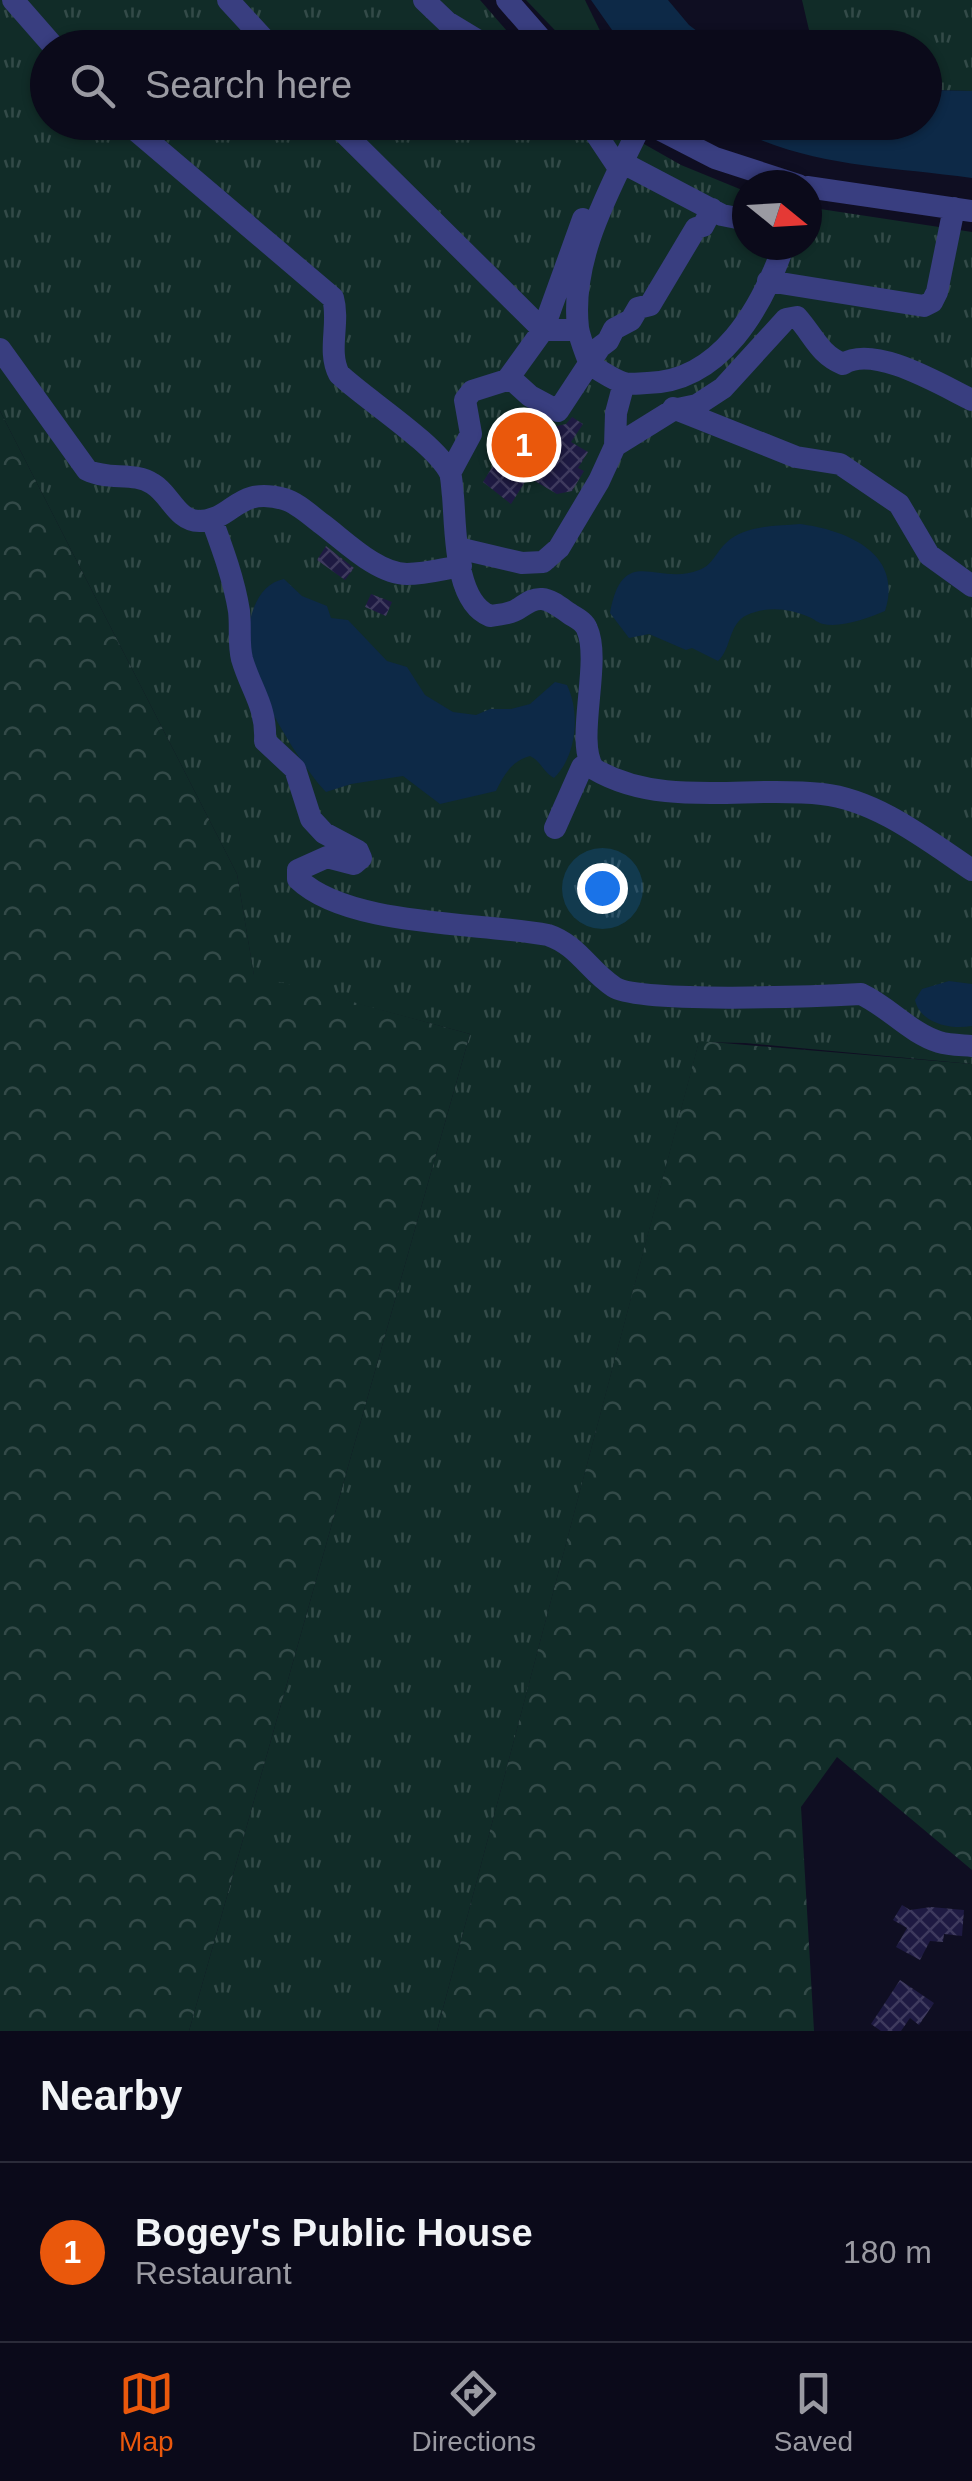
<!DOCTYPE html>
<html lang="en">
<head>
<meta charset="utf-8">
<style>
  body { margin:0; font-family:Helvetica,sans-serif; background:#141323; color:#f1f3f6 }
  .compass { position:absolute; left:732px; top:170px; width:90px; height:90px; border-radius:50%; background:#0b0a1a; box-shadow:0 2px 8px #0004; rotate:108deg }
  .you { position:absolute; left:602px; top:888px; width:35px; height:35px; margin:-25px; border:8px solid #fff; border-radius:50%; background:#1a73e8; box-shadow:0 0 0 15px #1a73e833 }
  .badge { display:grid; place-items:center; width:65px; height:65px; border-radius:50%; background:#ea580c; color:#fff; font-size:32px; font-weight:700 }
  .pin { position:absolute; translate:-50% -50%; border:5px solid #fff; box-shadow:0 2px 10px #0006 }
  .list { margin:0; padding:0; list-style:none }
  h2 { display:flex; justify-content:space-between; align-items:center; height:130px; margin:0; padding:0 40px; font-size:42px }
  h2 small { font-size:32px; font-weight:400; color:#9a9aa2 }
  .list li { display:grid; grid-template-columns:65px 1fr auto; gap:30px; align-items:center; box-sizing:border-box; height:180px; padding:0 40px; border-top:2px solid #2b2b39 }
  .list b { display:block; font-size:38px; white-space:nowrap }
  .list p { margin:0; font-size:32px; white-space:nowrap; color:#9a9aa2 }
  .list em { font-size:32px; font-style:normal; color:#9a9aa2 }
  .icon { flex:none; width:55px; height:55px; fill:none; stroke:currentColor; stroke-width:2; stroke-linecap:round; stroke-linejoin:round }
  .map { position:relative; flex:none; width:972px; height:2031px; overflow:hidden }
  .search { position:absolute; background:#0b0a1a; box-shadow:0 2px 8px #0004; left:30px; right:30px; top:30px; height:110px; display:flex; align-items:center; gap:25px; box-sizing:border-box; padding:0 35px; border-radius:55px; color:#9a9aa2; font-size:38px }
  .sheet { height:310px; background:#0b0a1a }
  nav { display:flex; justify-content:space-around; align-items:center; box-sizing:border-box; height:140px; border-top:2px solid #2b2b39; background:#0b0a1a; font-size:28px; color:#9a9aa2 }
  nav a { display:grid; justify-items:center; gap:5px }
  nav .on { color:#ea580c }
  .map>svg:first-child { display:block }
</style>
</head>
<body>
<div class="map">
<svg width="972" height="2031" viewBox="0 0 972 2031">
  <defs>
    <pattern id="grass-tufts" width="24" height="20" patternUnits="userSpaceOnUse" patternTransform="scale(2.5)"><rect width="24" height="20" fill="#112c28"/><path d="M3 7l-1-3M5 7V3M7 7l1-3M15 17l-1-3M17 17v-4M19 17l1-3" fill="none" stroke="#334a48"/></pattern>
    <pattern id="forest-crowns" width="20" height="18" patternUnits="userSpaceOnUse" patternTransform="scale(2.5)"><rect width="20" height="18" fill="#112c28"/><path d="M2 6a3 3 0 1 1 6 0M12 15a3 3 0 1 1 6 0" fill="none" stroke="#334a48"/></pattern>
    <pattern id="building-cross-hatch" width="8" height="8" patternUnits="userSpaceOnUse" patternTransform="scale(2.5)"><rect width="8" height="8" fill="#1e1a42"/><path d="M0 0l8 8M0 8l8-8" fill="none" stroke="#3e3a5e"/></pattern>
  </defs>
  <rect width="100%" height="100%" fill="#0f0e22"/>
  <path fill="url(#grass-tufts)" d="M0,0H480L521,47L48,48V122L607,123L681,165L747,192V245H807V207L972,232V1064L745,1043L699,1042L437,2031H189L470,1034L254,976L237,874L0,411Z
    M802,0H972V91L925,90L924,48L813,47Z"/>
  <path fill="url(#forest-crowns)" d="M0,411L237,874L254,975L470,1034L189,2031H0Z
    M699,1041L972,1064V1870L837,1757L801,1807L814,2031H437Z"/>
  <path fill="#112c28" d="M526,0H585L608,47H571Z"/>
  <path fill="#0d2947" d="M591,0H668L689,25L718,47H624Z
    M925,90L972,91V178C880,165 809,168 724,123L924,122Z
    M800,524C846,530 904,553 885,611C868,618 842,628 823,624C818,623 814,619 809,617C789,608 767,606 747,615C728,624 732,648 718,661L692,648L686,650L649,634L629,638L610,613C623,542 657,587 699,570C713,565 716,552 726,543C744,525 776,526 800,524Z
    M284,579L302,596L327,606L331,618L348,620L387,661L407,667L425,695L453,712L476,715L490,709H511L530,704L555,682L567,685C581,714 576,757 554,778C543,772 541,761 530,756C512,761 504,774 496,791L440,804L403,776L351,784L326,792C303,769 259,696 251,664C243,635 251,585 284,579Z
    M949,981L972,984V1026C950,1030 920,1023 915,1000L922,989Z"/>
  <path fill="url(#building-cross-hatch)" d="M527,412L557,426L566,424L572,417L583,424L571,442L588,452L578,468L584,471L572,491L557,494L528,477L511,504L483,482L512,435L508,417Z
    M326,546L354,568L345,580L317,560Z
    M371,594L392,602L386,616L365,607Z
    M902,1905L910,1910L931,1907L964,1910L962,1936L944,1934L943,1942L930,1941L920,1960L896,1947L907,1928L893,1920Z
    M900,1980L934,2003L919,2025L910,2018L901,2031H881L871,2024Z"/>
  <g fill="none" stroke-linecap="round" stroke-linejoin="round">
    <path stroke="#393e80" stroke-width="22" d="M13,0L55,48
      M228,0L272,48
      M424,0L447,22L490,48
      M507,0L549,48
      M126,122L333,298C340,323 327,351 339,374C365,399 435,443 450,473C452,479 452,489 453,496C456,530 454,602 490,616C498,615 507,614 514,611C523,607 530,598 542,599C552,600 561,608 570,614C576,618 584,621 587,629C602,662 574,743 594,769C662,809 748,785 822,794C877,800 927,840 972,870
      M333,122L543,330H578
      M588,122L620,170
      M642,122C612,186 570,255 578,328C580,340 586,353 590,365C600,370 613,380 624,383C631,385 640,383 647,383C721,382 762,307 784,245
      M645,122L715,158L798,185
      M623,163L722,215L747,220
      M807,187L972,211
      M768,281L924,306L932,302L937,292L954,208
      M0,349L87,470C109,481 134,471 153,484C170,494 177,521 199,521C235,520 235,486 284,499C298,503 311,516 322,524C345,541 377,574 407,574C425,574 443,569 461,566
      M509,377L530,396L558,411L600,347L608,341L614,329L631,320L638,308L650,305L696,228L703,226L712,209
      M673,408L796,457L840,464L899,504L929,555L972,586
      M615,446L673,410L697,405L723,388L786,319L797,317C814,336 819,354 843,364C874,344 941,385 972,400
      M450,473L471,434L465,400L472,391L507,380L543,330L583,219
      M212,520C223,550 234,580 239,611C241,627 238,643 242,659C251,690 267,707 265,741L295,769L311,819L324,833L358,851L361,858L354,864L327,857L298,870V879C348,927 480,922 548,935C578,945 589,971 614,987C639,1004 822,996 861,994C889,1007 910,1033 939,1042C949,1045 961,1045 972,1046
      M458,548L522,563L543,562L559,548L599,481L615,446L616,413L624,383
      M555,828L582,767L589,762"/>
  </g>
</svg>
<svg class="compass" viewBox="-18 -18 36 36"><path d="M0-13l5 13h-10z" fill="#e53935"/><path d="M0 13l5-13h-10z" fill="#9a9aa2"/></svg>
<div class="you"></div>
<div class="pin badge" style="left:524px;top:445px">1</div>
<div class="search"><svg class="icon" aria-label="search" viewBox="0 0 24 24"><circle cx="10" cy="10" r="6"/><path d="M15 15l6 6"/></svg>Search here</div>
</div>
<section class="sheet">
<h2>Nearby<small></small></h2>
<ul class="list">
<li><span class="badge">1</span><div><b>Bogey's Public House</b><p>Restaurant</p></div><em>180 m</em></li>
</ul>
</section>
<nav>
<a class="on"><svg class="icon" aria-label="map" viewBox="0 0 24 24"><path d="M3 6l6-2 6 2 6-2v14l-6 2-6-2-6 2zM9 4v14M15 6v14"/></svg>Map</a>
<a><svg class="icon" aria-label="directions" viewBox="0 0 24 24"><path d="M12 3l9 9-9 9-9-9zM9 14v-3h6M13 9l2 2-2 2"/></svg>Directions</a>
<a><svg class="icon" aria-label="saved" viewBox="0 0 24 24"><path d="M7 4h10v16l-5-4-5 4z"/></svg>Saved</a>
</nav>
</body>
</html>
